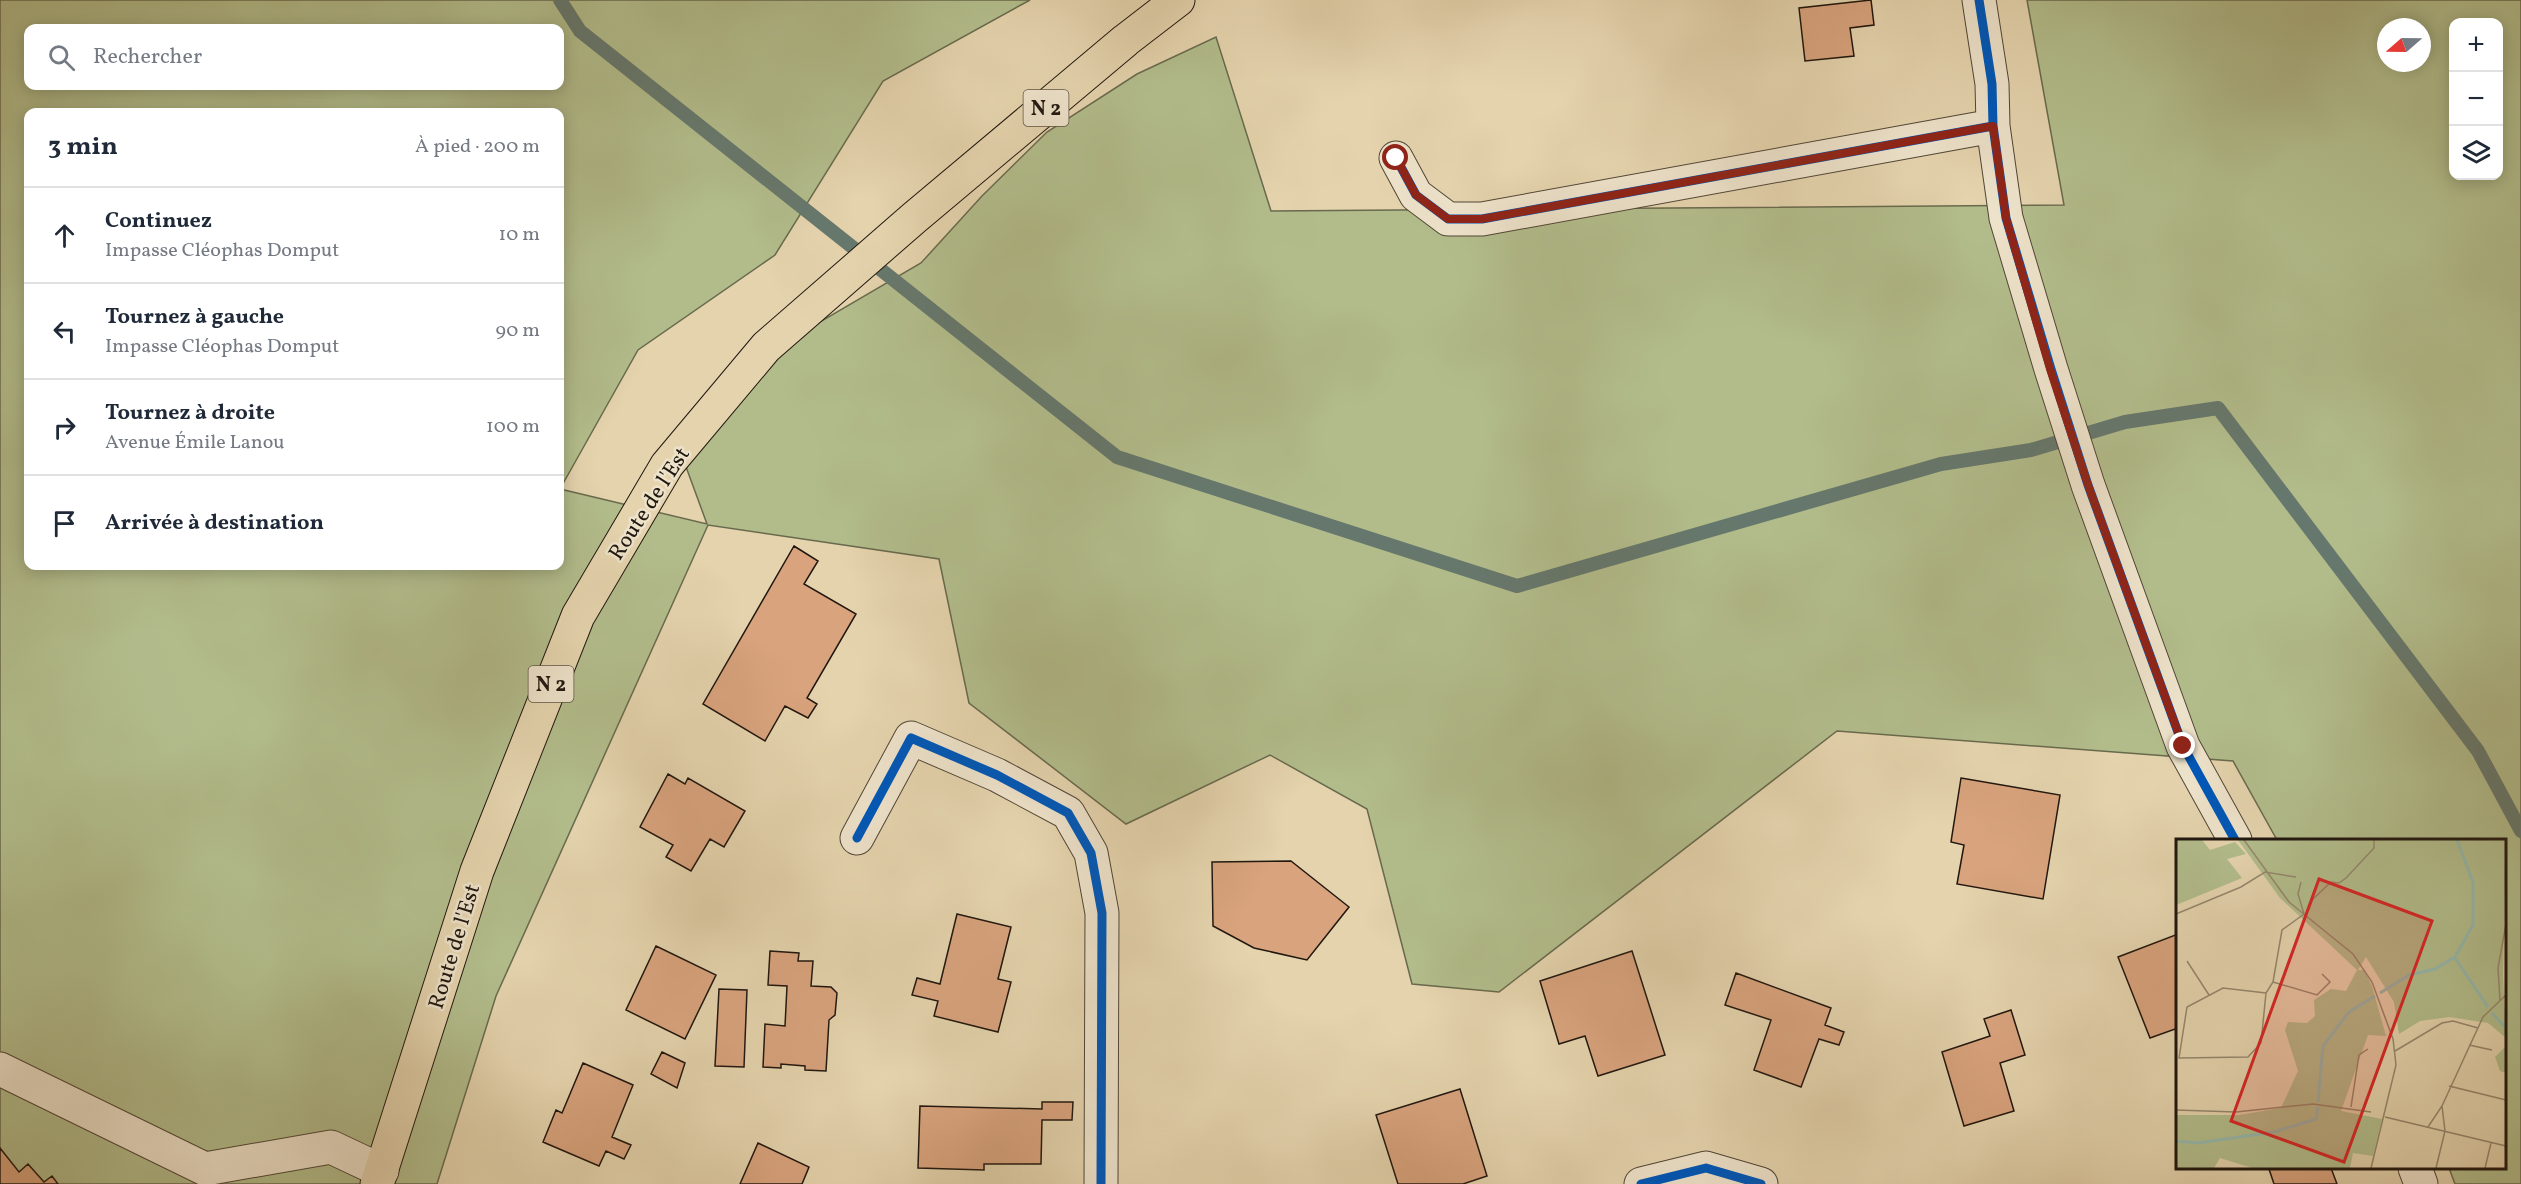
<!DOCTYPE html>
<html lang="fr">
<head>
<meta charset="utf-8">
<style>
  body { margin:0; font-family:Vollkorn,serif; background:#f6f6f7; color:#1f2937 }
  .controls { position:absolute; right:18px; top:18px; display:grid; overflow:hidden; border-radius:12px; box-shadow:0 3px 15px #0003 }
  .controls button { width:54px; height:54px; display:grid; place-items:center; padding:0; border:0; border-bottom:2px solid #e0e1e3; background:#fff; color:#1f2937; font:30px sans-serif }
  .compass { position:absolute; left:2377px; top:18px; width:54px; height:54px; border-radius:50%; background:#fff; box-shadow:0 3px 15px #0003; rotate:250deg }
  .stop { position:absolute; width:18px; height:18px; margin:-14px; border:4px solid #8f2418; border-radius:50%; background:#fff }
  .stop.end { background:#8f2418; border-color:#fff; box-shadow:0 2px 6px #0008 }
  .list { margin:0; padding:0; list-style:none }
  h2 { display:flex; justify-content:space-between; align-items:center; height:78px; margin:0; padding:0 24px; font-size:26px }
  h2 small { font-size:20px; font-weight:400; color:#747a83 }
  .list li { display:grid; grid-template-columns:39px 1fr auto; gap:18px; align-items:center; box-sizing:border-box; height:96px; padding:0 24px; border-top:2px solid #e0e1e3 }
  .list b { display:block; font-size:22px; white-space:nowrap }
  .list p { margin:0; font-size:20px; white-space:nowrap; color:#747a83 }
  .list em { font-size:20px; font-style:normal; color:#747a83 }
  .icon { flex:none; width:33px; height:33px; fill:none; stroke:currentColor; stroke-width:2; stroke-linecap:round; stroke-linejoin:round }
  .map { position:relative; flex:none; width:2521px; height:1184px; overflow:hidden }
  .search { position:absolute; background:#fff; box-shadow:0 3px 15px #0003; left:24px; top:24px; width:540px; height:66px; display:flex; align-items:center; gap:15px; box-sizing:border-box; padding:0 21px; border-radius:12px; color:#747a83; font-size:22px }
  .panel { position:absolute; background:#fff; box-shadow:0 3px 15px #0003; left:24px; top:108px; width:540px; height:462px; border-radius:12px }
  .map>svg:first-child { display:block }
</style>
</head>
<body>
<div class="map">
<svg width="2521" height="1184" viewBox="0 0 2521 1184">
  <rect width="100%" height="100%" fill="#e4d3ad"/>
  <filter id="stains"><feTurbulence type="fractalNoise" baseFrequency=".00333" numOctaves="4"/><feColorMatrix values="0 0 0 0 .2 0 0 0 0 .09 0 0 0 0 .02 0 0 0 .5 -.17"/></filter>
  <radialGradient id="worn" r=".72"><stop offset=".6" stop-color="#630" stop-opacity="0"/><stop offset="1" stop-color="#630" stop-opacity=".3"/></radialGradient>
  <path fill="#b2bc8b" stroke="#696a4d" stroke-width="1.5" fill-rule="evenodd" d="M0,0H1030L883,81L775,255L638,350L560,489V112H28V566H560V489L707,524L685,464L723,400L806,330L921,263L982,196L1047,132L1137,74L1216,37L1271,211L2064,205L2027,0H2521V1184H2455L2449,1168H2504V840H2277L2233,761L1837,731L1499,992L1412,984L1367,809L1270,755L1126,824L969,703L939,559L708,525L496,996L437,1184H0ZM2454,22H2498V176H2454ZM2386,27H2422V63H2386ZM28,28H560V86H28Z"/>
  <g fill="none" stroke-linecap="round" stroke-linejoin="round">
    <path stroke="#66786d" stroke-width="14" d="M560,0L580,31L1117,457L1517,586L1941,464L2031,450L2125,422L2218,408L2478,751L2521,831"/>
  </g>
  <path fill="#d8a37d" stroke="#20170f" stroke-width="1.5" d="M1871,0L1874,25L1850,28L1854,56L1805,61L1799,8Z
    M794,546L818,561L804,584L856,614L807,698L817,704L808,718L785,706L765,741L703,704Z
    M668,774L685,784L688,778L745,811L724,847L710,839L691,871L666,857L673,845L640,827Z
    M1961,778L2060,795L2043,899L1957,884L1964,845L1951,842Z
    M1291,861L1349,907L1307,960L1254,948L1213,926L1212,862Z
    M957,914L1011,927L998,979L1011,982L998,1032L934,1016L938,1001L912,995L917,978L940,984Z
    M2178,934V1028L2150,1038L2118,957Z
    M656,946L716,975L685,1039L626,1010Z
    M770,951L799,953L798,961H813L811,986L831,987L837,993L835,1015L829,1020L826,1071L805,1070V1066L781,1064V1068L763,1067L765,1024L785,1026L787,986L768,985Z
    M1632,951L1665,1055L1598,1076L1585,1036L1559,1044L1540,981Z
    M1736,973L1831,1008L1825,1025L1844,1032L1839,1045L1819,1039L1801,1087L1754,1070L1771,1020L1725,1005Z
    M719,989L747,990L744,1067L715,1066Z
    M2011,1010L2025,1055L2000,1063L2014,1111L1964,1126L1942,1052L1990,1036L1984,1019Z
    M662,1052L685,1063L677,1088L651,1074Z
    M583,1063L633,1085L612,1137L631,1145L624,1159L606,1151L599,1166L543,1142L556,1110L562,1113Z
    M1460,1089L1487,1176L1463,1184H1398L1376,1115Z
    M1042,1102H1073L1072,1120H1042L1041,1164H984V1170L918,1168L920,1106L1042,1109Z
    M758,1143L809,1167L802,1184H740Z
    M0,1148L19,1172L28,1164L44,1182L52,1176L58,1184H0Z
    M2273,1168H2331L2337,1184H2274L2269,1169Z"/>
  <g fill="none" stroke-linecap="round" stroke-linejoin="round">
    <defs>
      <path id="minor" d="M1979,0L1992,84L1993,126L2006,218L2051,369L2088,485L2183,746L2235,840
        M1396,158L1416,195L1448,219H1482L1993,126
        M857,838L911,738L997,775L1068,813L1091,853L1102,913L1101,1184
        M0,1069L205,1169L331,1147L382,1171
        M2415,1168L2421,1184
        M1641,1184L1706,1168L1761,1184"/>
      <path id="major" d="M377,1184L477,871L578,616L667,465L766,347L914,218L1126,40L1178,0"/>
    </defs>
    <use href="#minor" stroke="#514636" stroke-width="35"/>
    <use href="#major" stroke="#20170f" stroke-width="35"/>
    <use href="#minor" stroke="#ede2ca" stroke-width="33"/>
    <use href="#major" stroke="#e4d3ad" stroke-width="33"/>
    <defs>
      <path id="cycleway" d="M1979,0L1992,84L1993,126L2006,218L2051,369L2088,485L2183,746L2235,840
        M1396,158L1416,195L1448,219H1482L1993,126
        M857,838L911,738L997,775L1068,813L1091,853L1102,913L1101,1184
        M1641,1184L1706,1168L1761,1184"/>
    </defs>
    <use href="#cycleway" stroke="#ede2ca" stroke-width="13"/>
    <use href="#cycleway" stroke="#0057b8" stroke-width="9"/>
  </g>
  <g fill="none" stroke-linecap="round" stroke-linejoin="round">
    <path stroke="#8f2418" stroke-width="8" d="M1396,158L1416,195L1448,219H1482L1993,126L2006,218L2050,369L2088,485L2183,746"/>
  </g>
  <g text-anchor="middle" stroke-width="5" stroke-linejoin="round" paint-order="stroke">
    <g fill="#ede2ca" stroke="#5e5447" stroke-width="1.5">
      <rect x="1023.5" y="90" width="45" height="36" rx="4.5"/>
      <rect x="528.5" y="666" width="45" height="36" rx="4.5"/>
    </g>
    <g font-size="21" font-weight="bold" fill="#20170f">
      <text x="1046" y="115">N 2</text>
      <text x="551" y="691">N 2</text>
    </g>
    <g font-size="22" fill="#20170f" stroke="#ede2ca">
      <text transform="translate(648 503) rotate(-57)" y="8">Route de l'Est</text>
      <text transform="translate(453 946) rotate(-73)" y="8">Route de l'Est</text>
    </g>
  </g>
  <g transform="translate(2176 839)">
    <rect width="330" height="330" fill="#e4d3ad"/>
    <path d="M0,1H26L34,11L59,3L70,15L51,20L66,39L0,66ZM62,1H330L327,135L330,199L312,184L273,178L244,182L223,195L218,163L190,118L182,131H188L196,147L210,197L192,196L165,272L206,280L197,317L177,314L174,329H76L44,319L38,329H0V276H63L105,269L122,232L109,191L112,183L131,184L139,177L138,161L155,150L170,152L181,131L104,59ZM330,207V234L324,232L319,218Z" fill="#b2bc8b"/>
    <path fill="none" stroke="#95b8ab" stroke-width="3" d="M279,119L312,168M204,154L233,136L259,130L279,118L297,86V43L281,1M316,174L330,189M142,263L147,207L173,173L199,157M0,302L22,304L98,293L140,280L142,268"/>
    <path fill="none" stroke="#96886e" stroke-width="1.5" d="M68,1L113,63L177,115L196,143L217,200L220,226L195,329M0,75L65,48L89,33L120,38M130,77L137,60L155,43L163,44L170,39L198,9V1M11,122L33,156M97,143L141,156L154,143L146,135M90,154L47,149L11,168L3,219L72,218L85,204L90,154L97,143L106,91L128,75L122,55L125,43M324,161L322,129L330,85M293,206L316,211M219,212L266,184L277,182L302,189M273,247L330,261M175,268L183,216L192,210M0,271L60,273L137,265L195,273M209,278L330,307M252,288L266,267L307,178L330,156M260,329L269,292L266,267M309,329L315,304"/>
    <path fill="#d62828" fill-opacity="0.15" stroke="#d62828" stroke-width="3" d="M143,40L256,82L168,323L55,282Z"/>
    <rect width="330" height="330" fill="none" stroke="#20170f" stroke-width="3"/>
  </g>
  <rect width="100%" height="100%" filter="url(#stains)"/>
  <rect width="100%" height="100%" fill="url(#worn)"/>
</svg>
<div class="controls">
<button>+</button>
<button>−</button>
<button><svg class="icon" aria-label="layers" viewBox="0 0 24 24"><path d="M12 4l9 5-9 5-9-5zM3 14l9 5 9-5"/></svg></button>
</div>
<svg class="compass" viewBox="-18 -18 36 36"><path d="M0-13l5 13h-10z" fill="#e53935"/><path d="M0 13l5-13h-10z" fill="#747a83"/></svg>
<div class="stop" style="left:1396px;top:158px"></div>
<div class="stop end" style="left:2183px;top:746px"></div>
<div class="search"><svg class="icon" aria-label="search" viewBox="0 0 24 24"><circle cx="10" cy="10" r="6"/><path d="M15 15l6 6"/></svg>Rechercher</div>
<section class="panel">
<h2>3 min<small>À pied · 200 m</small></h2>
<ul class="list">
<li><svg class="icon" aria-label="ahead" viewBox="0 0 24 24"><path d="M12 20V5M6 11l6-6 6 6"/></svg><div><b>Continuez</b><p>Impasse Cléophas Domput</p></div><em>10 m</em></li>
<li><svg class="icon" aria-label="left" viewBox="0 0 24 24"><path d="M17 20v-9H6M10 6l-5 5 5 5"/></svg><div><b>Tournez à gauche</b><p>Impasse Cléophas Domput</p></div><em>90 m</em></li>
<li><svg class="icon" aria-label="right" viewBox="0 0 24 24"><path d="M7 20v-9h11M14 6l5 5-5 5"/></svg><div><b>Tournez à droite</b><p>Avenue Émile Lanou</p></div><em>100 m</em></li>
<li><svg class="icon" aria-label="arrive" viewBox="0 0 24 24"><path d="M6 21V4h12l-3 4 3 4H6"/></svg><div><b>Arrivée à destination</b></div></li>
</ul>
</section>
</div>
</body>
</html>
